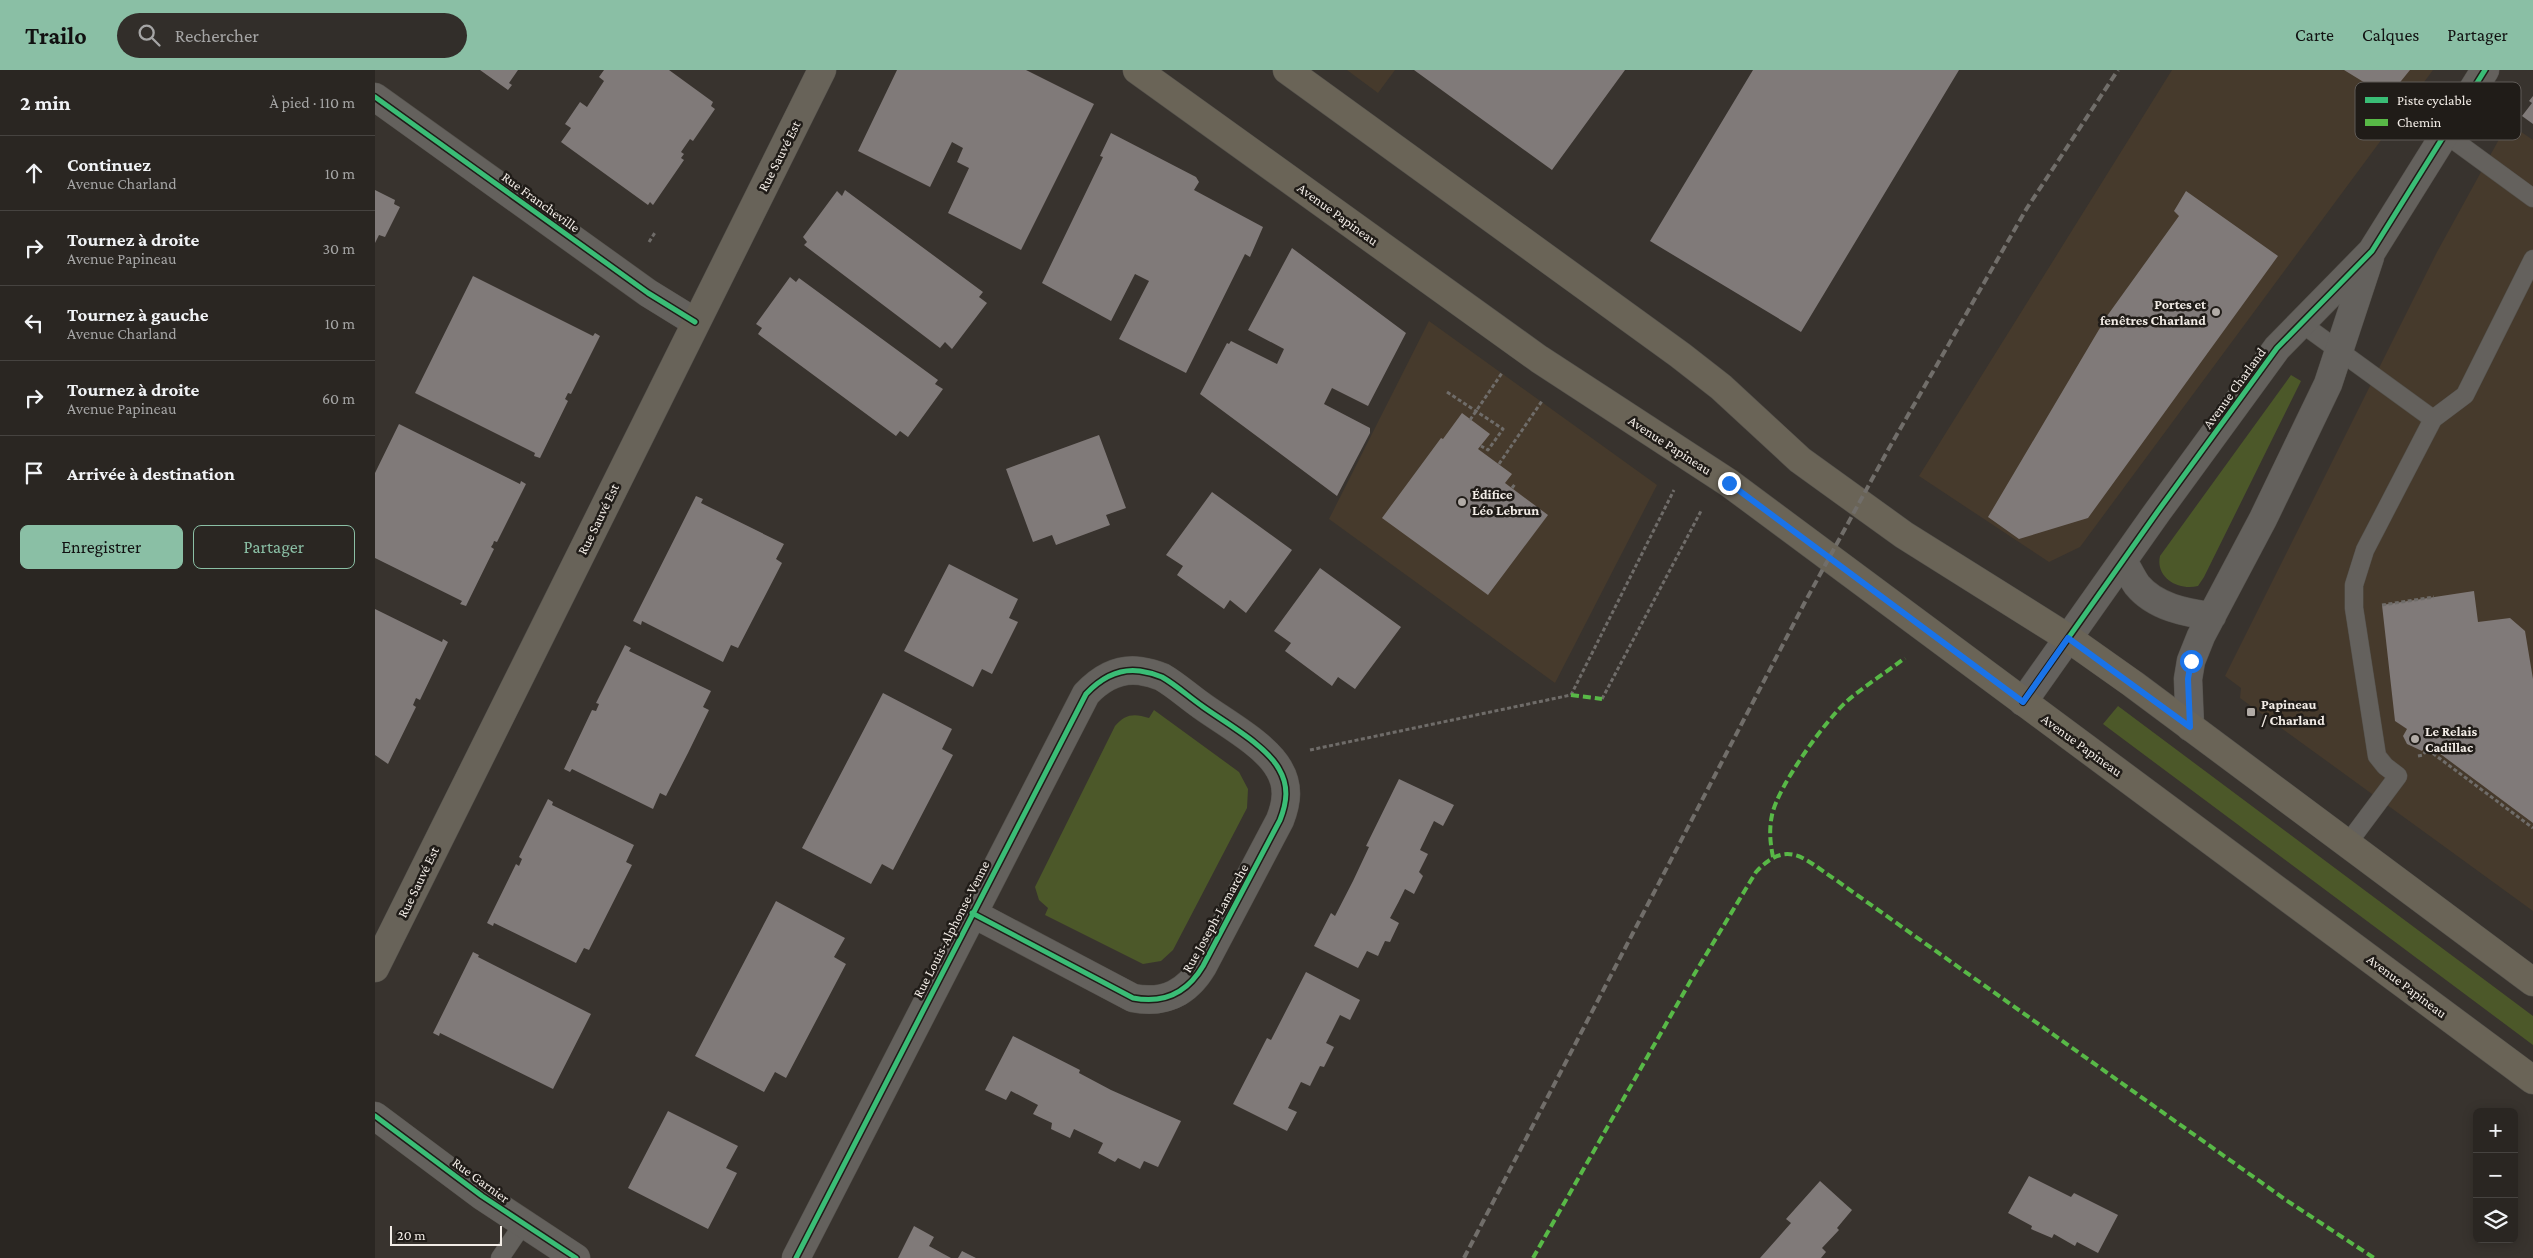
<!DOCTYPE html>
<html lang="fr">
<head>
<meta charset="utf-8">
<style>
  body { margin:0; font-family:"Crimson Pro",serif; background:#322e2a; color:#f1f3f6 }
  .controls { position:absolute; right:15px; bottom:15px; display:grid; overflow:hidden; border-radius:8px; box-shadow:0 2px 12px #0003 }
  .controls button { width:45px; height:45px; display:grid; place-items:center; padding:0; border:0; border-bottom:1px solid #464340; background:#2a2622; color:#f1f3f6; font:25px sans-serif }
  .scale { position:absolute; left:15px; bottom:12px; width:112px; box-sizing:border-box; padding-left:5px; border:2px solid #f2ece6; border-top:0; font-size:14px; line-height:18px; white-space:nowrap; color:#f2ece6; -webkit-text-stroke:4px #201c18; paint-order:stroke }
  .stop { position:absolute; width:15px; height:15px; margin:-11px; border:4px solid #1a73e8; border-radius:50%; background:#fff }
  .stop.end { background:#1a73e8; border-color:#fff; box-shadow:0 1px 5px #0008 }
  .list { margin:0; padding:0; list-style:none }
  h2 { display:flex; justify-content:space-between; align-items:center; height:65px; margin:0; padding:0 20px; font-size:21px }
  h2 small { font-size:16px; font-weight:400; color:#a5a5a5 }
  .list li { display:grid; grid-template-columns:32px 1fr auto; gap:15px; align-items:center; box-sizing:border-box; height:75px; padding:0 20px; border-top:1px solid #464340 }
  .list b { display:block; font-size:19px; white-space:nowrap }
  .list p { margin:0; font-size:16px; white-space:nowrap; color:#a5a5a5 }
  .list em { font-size:16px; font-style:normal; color:#a5a5a5 }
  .actions { display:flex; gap:10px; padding:15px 20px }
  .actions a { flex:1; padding:11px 0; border:1px solid #8abfa5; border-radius:8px; text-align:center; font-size:18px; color:#8abfa5 }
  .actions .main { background:#8abfa5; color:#111 }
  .icon { flex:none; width:28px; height:28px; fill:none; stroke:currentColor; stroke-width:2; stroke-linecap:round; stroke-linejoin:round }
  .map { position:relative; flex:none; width:2158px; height:1188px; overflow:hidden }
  header { display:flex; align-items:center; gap:30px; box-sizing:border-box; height:70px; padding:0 25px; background:#8abfa5; color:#111 }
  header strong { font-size:24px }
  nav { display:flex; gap:28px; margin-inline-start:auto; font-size:18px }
  .search { width:350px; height:45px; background:#322e2a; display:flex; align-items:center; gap:12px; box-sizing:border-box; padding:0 18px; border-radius:28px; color:#a5a5a5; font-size:19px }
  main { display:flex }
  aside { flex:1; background:#2a2622 }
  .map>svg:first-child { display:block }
</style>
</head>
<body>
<header>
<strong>Trailo</strong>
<div class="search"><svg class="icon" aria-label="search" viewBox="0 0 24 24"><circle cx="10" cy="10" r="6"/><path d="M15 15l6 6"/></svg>Rechercher</div>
<nav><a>Carte</a><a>Calques</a><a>Partager</a></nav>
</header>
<main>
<aside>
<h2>2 min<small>À pied · 110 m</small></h2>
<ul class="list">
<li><svg class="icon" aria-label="ahead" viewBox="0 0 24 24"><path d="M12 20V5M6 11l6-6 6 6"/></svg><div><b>Continuez</b><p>Avenue Charland</p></div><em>10 m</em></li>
<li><svg class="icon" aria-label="right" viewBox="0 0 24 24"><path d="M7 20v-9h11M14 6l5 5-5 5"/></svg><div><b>Tournez à droite</b><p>Avenue Papineau</p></div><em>30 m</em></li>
<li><svg class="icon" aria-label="left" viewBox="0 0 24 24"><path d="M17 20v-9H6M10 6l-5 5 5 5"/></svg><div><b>Tournez à gauche</b><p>Avenue Charland</p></div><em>10 m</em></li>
<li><svg class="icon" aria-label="right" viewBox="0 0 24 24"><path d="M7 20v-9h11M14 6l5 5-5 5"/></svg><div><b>Tournez à droite</b><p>Avenue Papineau</p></div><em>60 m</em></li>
<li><svg class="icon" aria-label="arrive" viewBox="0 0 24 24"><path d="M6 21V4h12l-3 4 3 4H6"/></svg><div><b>Arrivée à destination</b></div></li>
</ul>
<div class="actions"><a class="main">Enregistrer</a><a>Partager</a></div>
</aside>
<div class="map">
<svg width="2158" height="1188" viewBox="0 0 2158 1188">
  <rect width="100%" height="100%" fill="#38332e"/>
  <path fill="#463a2c" d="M972,0H1020L1003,23Z
    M1797,0H2058L1705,477L1674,492L1544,406Z
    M2133,53L2158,70V841L1865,628L1866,618L1850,606L2062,182Z
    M1054,251L1282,415L1180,613L954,449Z"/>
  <path fill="#4c5829" d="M1916,305L1926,311L1829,507L1823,516C1804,521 1780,508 1785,486Z
    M1743,636L2158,946V975L1728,654Z
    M779,640L864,702L873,719L872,738L798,880L786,891L768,894L670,845L673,838L664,830L660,817L740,656C750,644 759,643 774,648Z"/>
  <path fill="#807a79" d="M105,0H143L134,13L137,15L133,20Z
    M229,0H294L338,32L336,36L340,39L318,71L315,69L306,82L309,84L306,88L309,90L278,135L275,132L273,135L186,72L196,58L190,54L205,32L212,37L229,11L224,7Z
    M522,0H651L719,34L646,180L573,143L594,98L582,92L588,78L577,72L555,117L483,81Z
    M1039,0H1250L1177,100Z
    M1378,0H1584L1426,262L1275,171Z
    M1969,0H2035L2013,27Z
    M2158,26V54L2147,46L2157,33L2154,31Z
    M736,63L821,107L824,112L819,120L888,157L875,187L870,184L811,303L744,269L774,211L760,204L736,251L667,213L728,87L725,86Z
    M0,120L20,130L19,134L25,137L10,167L4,165L0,173Z
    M470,120L608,222L604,227L612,233L577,279L570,272L565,278L429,175L432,172L428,167L462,121L467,126Z
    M1811,121L1903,186L1713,448L1644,469L1613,447L1732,246L1804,146L1799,141Z
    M917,178L1031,263L993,336L957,318L949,334L995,358V363L962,426L825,324L852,273L854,274L856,271L902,294L909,279L873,260Z
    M98,206L218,266L220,263L225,266L196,324L193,323L190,329L193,331L165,388L159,386L160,383L40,323Z
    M415,207L421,212L424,208L563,310L560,314L568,319L533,367L525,361L521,366L383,264L387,258L381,254Z
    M1087,343L1115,364L1103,379L1137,404L1130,413L1173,445L1113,525L1007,448L1066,368L1068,369Z
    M24,354L145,414L146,411L151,414L122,472L119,471L118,474L116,477L119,479L91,536L85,534L87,531L0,488V403Z
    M724,365L751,438L731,445L735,455L681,475L677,465L658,472L631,399Z
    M837,422L917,480L871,543L855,530L849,539L802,505L808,496L791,485Z
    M321,426L328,429L326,433L409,474L401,489L407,493L363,578L356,575L348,592L267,551L266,555L258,551Z
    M574,494L643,529L634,548L643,552L617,604L607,599L598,617L529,581Z
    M945,498L1026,557L980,619L963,607L957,616L910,581L916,573L899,561Z
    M2099,521L2103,552L2135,548L2150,561L2158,609V753L2052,674L2047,681L2032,674L2028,666L2032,659L2020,651L2007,535Z
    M0,539L67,572L68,569L73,572L45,630L41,628L38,635L41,637L13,694L0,685Z
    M250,575L256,578L254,581L336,621L328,637L334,640L313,683L291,726L285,723L278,739L197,699L195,702L189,699L217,640L221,641L224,634L221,633Z
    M508,623L577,659L567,679L578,685L518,800L507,794L496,814L427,778Z
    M1024,709L1079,735L1068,756L1059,751L1045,780L1053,784L1044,802L1048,806L1039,824L1030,819L1023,833L1015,848L1024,853L1015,872L1010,871L1003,886L992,881L983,898L939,876L956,843L960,846L978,811L994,777L991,776Z
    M173,729L178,732L177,735L259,775L251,792L257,795L214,880L209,878L201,893L119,853L118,856L112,853L141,794L144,796L147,789L144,787Z
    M401,831L470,868L459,887L471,894L411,1008L400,1002L389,1022L320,986Z
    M98,882L104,885L103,887L216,944L178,1019L65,963L64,966L58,963Z
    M931,902L985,930L975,950L965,945L951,973L959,977L949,997L945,996L935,1016L926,1012L913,1038L922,1042L912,1061L858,1034L892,968L896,970Z
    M638,966L705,1000L704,1003L736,1020L806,1051L783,1097L769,1091L765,1099L743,1088L740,1092L723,1083L728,1073L699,1059L695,1068L676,1059L677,1053L658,1044L663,1035L636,1021L631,1030L610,1020Z
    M293,1041L363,1076L351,1098L362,1103L333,1159L253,1118Z
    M1654,1106L1696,1127L1699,1123L1743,1145L1723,1183L1702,1172L1700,1176L1679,1164L1677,1168L1656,1159L1657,1156L1633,1143Z
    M1445,1111L1477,1140L1462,1158L1464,1160L1447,1178L1451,1182L1446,1188H1385L1416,1153L1411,1149Z
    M539,1156L559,1167L554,1176L576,1188H523Z
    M587,1181L601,1188H583Z"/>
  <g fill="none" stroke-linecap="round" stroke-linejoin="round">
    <defs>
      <path id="service" d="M2069,63L2158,128
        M1926,253L2058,349L1990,480L1979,515V538L2002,686L2010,696L2023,706L1973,773
        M2058,349L2090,325L2158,189
        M125,1188L148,1154"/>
      <path id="minor" d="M0,27L273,223L320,252
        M0,1046L107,1126L201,1188
        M421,1188L711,624C725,609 743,598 765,601C772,602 780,604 787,607C801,615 814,627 827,636C849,652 891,675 904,699C914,716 912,732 905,750L828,896C812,923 789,934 758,928L597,843"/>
      <path id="tertiary" d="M1748,491C1753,499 1757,508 1762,515C1780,537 1811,543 1837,546
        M1648,632L1783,441L1902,278L1997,181L2110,0
        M1815,657L1813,609L1816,591L1826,566L1888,449L1953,314L1995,187"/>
      <path id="secondary" d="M0,898L447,0"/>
      <path id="primary" d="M762,0L1164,289L1354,413L2158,1010
        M912,0L1305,285L1346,317L1425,390L1529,465L1693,568L1758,614L2158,912"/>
    </defs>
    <use href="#service" stroke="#55524d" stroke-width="19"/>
    <use href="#minor" stroke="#55524d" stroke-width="29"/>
    <use href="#tertiary" stroke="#55524d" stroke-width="29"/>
    <use href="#secondary" stroke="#55524d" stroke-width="29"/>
    <use href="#primary" stroke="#55524d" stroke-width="29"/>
    <path stroke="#6f6c69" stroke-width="3" stroke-dasharray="4 2.5" stroke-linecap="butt" d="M274,172L281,161
      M1072,322L1128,359L1113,380L1106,376
      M1095,350L1127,303
      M1124,394L1167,331
      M1137,418L1140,414
      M2007,535L2059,527
      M1227,629L1326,441
      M935,680L1196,625L1299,420
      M2043,686L2048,685L2052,679L2158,758"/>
    <use href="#service" stroke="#64615d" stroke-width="18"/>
    <use href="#minor" stroke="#64615d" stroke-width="28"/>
    <use href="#tertiary" stroke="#64615d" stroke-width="28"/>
    <use href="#secondary" stroke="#686359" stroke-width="28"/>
    <use href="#primary" stroke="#6a6457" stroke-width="28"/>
    <path stroke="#716e6a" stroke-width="4" stroke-dasharray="8 4" stroke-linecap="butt" d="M1089,1188L1430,532L1513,380L1652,138L1743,0"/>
    <path stroke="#58b947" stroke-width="4" stroke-dasharray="8 4" stroke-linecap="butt" d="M1196,625L1227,629
      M1398,787C1395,772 1394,760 1397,745C1403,716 1450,651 1472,631C1490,616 1511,602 1530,588
      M1158,1188L1320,903L1381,802C1413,768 1429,789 1461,810L1911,1130L1999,1188"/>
    <defs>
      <path id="cycleway" d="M0,27L273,223L320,252
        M1648,632L1783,441L1902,278L1997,181L2110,0
        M0,1046L107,1126L201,1188
        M421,1188L711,624C725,609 743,598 765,601C772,602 780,604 787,607C801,615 814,627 827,636C849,652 891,675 904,699C914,716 912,732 905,750L828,896C812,923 789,934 758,928L597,843"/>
    </defs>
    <use href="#cycleway" stroke="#201c18" stroke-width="8"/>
    <use href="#cycleway" stroke="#3abd76" stroke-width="5"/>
  </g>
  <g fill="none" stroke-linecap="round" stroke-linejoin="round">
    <path stroke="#1a73e8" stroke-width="6" d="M1354,413L1648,632L1693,568L1815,657L1813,609L1816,591"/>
  </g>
  <g fill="#b1aba6" stroke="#201c18" stroke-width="2">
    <circle cx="1841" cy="242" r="5"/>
    <circle cx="1087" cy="432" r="5"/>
    <rect x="1871" y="637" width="10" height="10" rx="2.5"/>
    <circle cx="2040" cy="669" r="5"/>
  </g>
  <g text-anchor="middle" stroke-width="5" stroke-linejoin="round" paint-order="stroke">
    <g font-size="14" fill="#f2ece6" stroke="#201c18">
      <text transform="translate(404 86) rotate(-63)" y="5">Rue Sauvé Est</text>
      <text transform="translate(166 132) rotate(36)" y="5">Rue Francheville</text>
      <text transform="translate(963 144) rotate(36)" y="5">Avenue Papineau</text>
      <text transform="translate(1859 318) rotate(-54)" y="5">Avenue Charland</text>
      <text transform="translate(1295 375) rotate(33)" y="5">Avenue Papineau</text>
      <text transform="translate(223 449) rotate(-64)" y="5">Rue Sauvé Est</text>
      <text transform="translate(1707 675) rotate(36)" y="5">Avenue Papineau</text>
      <text transform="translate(43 812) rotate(-64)" y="5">Rue Sauvé Est</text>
      <text transform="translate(840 848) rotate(-61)" y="5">Rue Joseph-Lamarche</text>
      <text transform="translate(576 859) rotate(-63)" y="5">Rue Louis-Alphonse-Venne</text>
      <text transform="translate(2032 916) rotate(37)" y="5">Avenue Papineau</text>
      <text transform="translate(106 1110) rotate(36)" y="5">Rue Garnier</text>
    </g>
    <g font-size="14" font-weight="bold" fill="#f2ece6" stroke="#201c18" text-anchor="start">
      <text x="1831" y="239" text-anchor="end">Portes et<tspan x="1831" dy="16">fenêtres Charland</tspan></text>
      <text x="1097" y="429">Édifice<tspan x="1097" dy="16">Léo Lebrun</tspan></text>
      <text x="1886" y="639">Papineau<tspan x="1886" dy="16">/ Charland</tspan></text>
      <text x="2050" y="666">Le Relais<tspan x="2050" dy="16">Cadillac</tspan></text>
    </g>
  </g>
  <rect x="1980" y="12" width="166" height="58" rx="8" fill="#201c18" stroke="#5f5a56" stroke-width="1"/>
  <rect x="1990" y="27" width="23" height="6" fill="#3abd76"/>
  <rect x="1990" y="49" width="23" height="7" fill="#58b947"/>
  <g font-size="14" fill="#f2ece6">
    <text x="2022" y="35">Piste cyclable</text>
    <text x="2022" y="57">Chemin</text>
  </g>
</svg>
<div class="controls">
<button>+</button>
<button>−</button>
<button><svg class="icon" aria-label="layers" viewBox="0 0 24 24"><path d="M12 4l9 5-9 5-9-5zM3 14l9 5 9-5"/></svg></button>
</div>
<div class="scale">20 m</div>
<div class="stop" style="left:1816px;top:591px"></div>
<div class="stop end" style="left:1354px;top:413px"></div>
</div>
</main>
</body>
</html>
